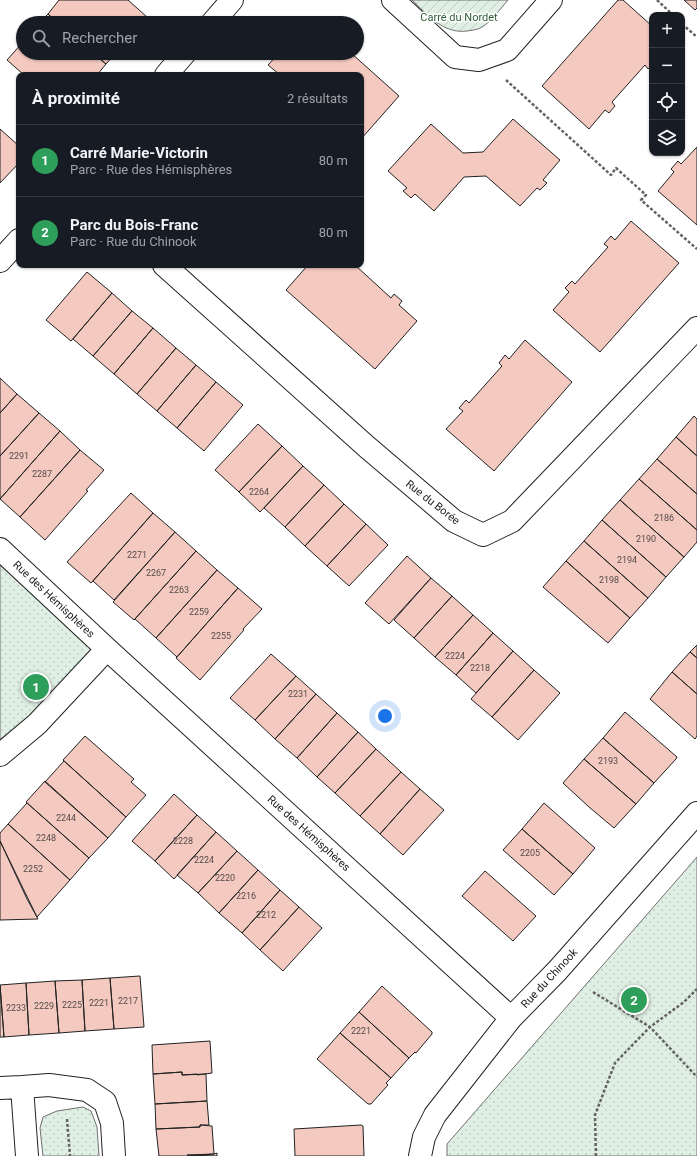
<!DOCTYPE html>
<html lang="fr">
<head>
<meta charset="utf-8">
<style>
  body { margin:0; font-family:Roboto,sans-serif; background:#242831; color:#f1f3f6 }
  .controls { position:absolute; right:12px; top:12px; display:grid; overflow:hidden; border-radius:8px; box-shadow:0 1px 3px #0004 }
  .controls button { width:36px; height:36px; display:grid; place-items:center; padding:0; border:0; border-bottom:1px solid #363941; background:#171b24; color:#f1f3f6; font:20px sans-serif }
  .you { position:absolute; left:385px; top:716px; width:14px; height:14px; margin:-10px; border:3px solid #fff; border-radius:50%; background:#1a73e8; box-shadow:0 0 0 6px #1a73e833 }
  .badge { display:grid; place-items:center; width:26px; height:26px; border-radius:50%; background:#0b8043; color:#fff; font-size:13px; font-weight:700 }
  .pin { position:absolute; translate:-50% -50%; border:2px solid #fff; box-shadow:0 1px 4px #0006 }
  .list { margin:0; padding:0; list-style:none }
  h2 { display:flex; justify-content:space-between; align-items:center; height:52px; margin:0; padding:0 16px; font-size:17px }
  h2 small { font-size:13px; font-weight:400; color:#9ea1a6 }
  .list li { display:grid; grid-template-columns:26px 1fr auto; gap:12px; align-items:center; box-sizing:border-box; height:72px; padding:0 16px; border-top:1px solid #363941 }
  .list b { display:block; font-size:15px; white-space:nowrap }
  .list p { margin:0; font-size:13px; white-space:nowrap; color:#9ea1a6 }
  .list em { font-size:13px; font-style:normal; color:#9ea1a6 }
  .icon { flex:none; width:22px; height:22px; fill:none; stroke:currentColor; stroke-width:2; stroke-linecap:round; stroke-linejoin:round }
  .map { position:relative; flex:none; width:697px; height:1156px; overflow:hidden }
  .search { position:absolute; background:#171b24; box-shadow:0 1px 3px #0004; left:16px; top:16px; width:348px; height:44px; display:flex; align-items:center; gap:10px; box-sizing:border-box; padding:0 14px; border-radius:22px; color:#9ea1a6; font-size:15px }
  .panel { position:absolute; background:#171b24; box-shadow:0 1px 3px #0004; left:16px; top:72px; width:348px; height:196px; border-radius:8px }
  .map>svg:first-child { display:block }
</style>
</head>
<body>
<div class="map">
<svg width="697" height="1156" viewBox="0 0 697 1156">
  <defs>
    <pattern id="grass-dots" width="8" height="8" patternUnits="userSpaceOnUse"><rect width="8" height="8" fill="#e0efe3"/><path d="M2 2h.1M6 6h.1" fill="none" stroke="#c0cdc2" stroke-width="1.8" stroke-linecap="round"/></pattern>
    <pattern id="garden-furrows" width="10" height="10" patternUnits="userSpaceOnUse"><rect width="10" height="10" fill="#e0efe3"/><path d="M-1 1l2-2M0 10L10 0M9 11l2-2" fill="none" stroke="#c0cdc2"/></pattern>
  </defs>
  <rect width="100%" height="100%" fill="#fff"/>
  <path fill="url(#grass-dots)" stroke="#6f6f6f" d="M0,549L107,649L0,755Z
    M697,857V1156H447V1144Z
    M83,1107L91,1111L97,1127L99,1156H43L40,1128L43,1117L57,1111Z"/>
  <path fill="url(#garden-furrows)" stroke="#6f6f6f" d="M412,0H508C500,9 492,21 482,27C478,30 472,30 467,31C443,34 428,15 412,0Z"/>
  <path fill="#f3c9c0" stroke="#222" d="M59,0H128L147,17L142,23H58L48,14Z
    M618,0H623L652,26V65L648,69L645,65L612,102L615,106L609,113L605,110L589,129L542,86Z
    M684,0H697V8L695,10Z
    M48,14L58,23H39Z
    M311,17L317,23H305Z
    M23,42V53H93L106,64L97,75H24L7,60Z
    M93,53H116L106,64Z
    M279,53H351L399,96L361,139V75H280L268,65Z
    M513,119L560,160L543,180L547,183L540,190L537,188L520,206L486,176L464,177L434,211L415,194L411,198L403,191L407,188L388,171L431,124L463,153L483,152Z
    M0,129L19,146V163L0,183Z
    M697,147V225L658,191L674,172L671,169L678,161L681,164Z
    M631,221L679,263L600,352L553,310L569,292L565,288L572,281L575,284L608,247L604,244L611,236L615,240Z
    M308,265H355L391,298L394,294L402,301L399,305L417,321L375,369L286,290Z
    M87,272L112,293L71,341L46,320Z
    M112,293L132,311L93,356L73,339Z
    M132,311L153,328L114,374L93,356Z
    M153,328L176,348L137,394L114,374Z
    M525,340L572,382L494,471L446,429L463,411L459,408L466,400L469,403L502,366L499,363L505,355L509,359Z
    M176,348L196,365L157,411L137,394Z
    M196,365L216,382L177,428L157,411Z
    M0,378L17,394L0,413Z
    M216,382L243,405L204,451L177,428Z
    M17,394L39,413L0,456V413Z
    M39,413L60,431L0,499V456Z
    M694,416L697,419V456L676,437Z
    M258,424L282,446L239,492L215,470Z
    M60,431L80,450L20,517L0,499Z
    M676,437L697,456V494L657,459Z
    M282,446L303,466L260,512L239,492Z
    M80,450L104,470L86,490L88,491L45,540L20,517Z
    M657,459L697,494V530L639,479Z
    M303,466L324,485L285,527L264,508Z
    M639,479L697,530V542L684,557L620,500Z
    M324,485L344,504L305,546L285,527Z
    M131,493L153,513L91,583L67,562Z
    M620,500L684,557L666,577L602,520Z
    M344,504L366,524L327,566L305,546Z
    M153,513L175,532L114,600L93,581Z
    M602,520L666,577L648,598L584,541Z
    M366,524L388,545L349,586L327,566Z
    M175,532L196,551L134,620L113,602Z
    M584,541L648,598L630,618L566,561Z
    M196,551L217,570L156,638L135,619Z
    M407,556L431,578L389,624L365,603Z
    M566,561L630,618L608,643L543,587Z
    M217,570L238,588L177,657L156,638Z
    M431,578L452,596L414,638L394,620Z
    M238,588L262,609L243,629L244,630L200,680L176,658Z
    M452,596L473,615L435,657L414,638Z
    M473,615L493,633L456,675L435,657Z
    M493,633L513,651L476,693L456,675Z
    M697,645V658L690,652Z
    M513,651L534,670L492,717L471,699Z
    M690,652L697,658V694L672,672Z
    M271,654L296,676L255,720L230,698Z
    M534,670L560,693L518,740L492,717Z
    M672,672L697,694V736L695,739L650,699Z
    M296,676L316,694L275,739L255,720Z
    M316,694L337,713L297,758L275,739Z
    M625,712L677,757L676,759L654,783L603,738Z
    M337,713L358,732L317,777L297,758Z
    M358,732L376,749L335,793L317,777Z
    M85,736L134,779L131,782L146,795L126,817L63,760Z
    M603,738L654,783L636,804L584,759Z
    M376,749L401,772L360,816L335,793Z
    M584,759L636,804L614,828L589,807L563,783Z
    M64,761L126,817L108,838L45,782Z
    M401,772L420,789L380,834L360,816Z
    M45,781L108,838L89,858L26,802Z
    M420,789L444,810L403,855L380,834Z
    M174,794L197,815L155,861L132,841Z
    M27,803L89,858L70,880L8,824Z
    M544,803L595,848L573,874L522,829Z
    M197,815L216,832L174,879L155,861Z
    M8,824L70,880L37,917L0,841V833Z
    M522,829L573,874L554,895L503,850Z
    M216,832L237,851L198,893L177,875Z
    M0,841L27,899L38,919L0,920Z
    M237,851L258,870L219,913L198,893Z
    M258,870L280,890L242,933L219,913Z
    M485,871L536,916L513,941L462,896Z
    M280,890L299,907L260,950L242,933Z
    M299,907L322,928L283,971L260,950Z
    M140,976L144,1027L114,1029L110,978Z
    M110,978L114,1029L85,1031L82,980Z
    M82,980L85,1031L59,1033L55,981Z
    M55,981L59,1033L29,1035L26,983Z
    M26,983L29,1035L4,1037L0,985Z
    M0,985L4,1037H0Z
    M382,986L432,1032V1034L416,1053L415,1052L409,1058L359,1012Z
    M359,1012L409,1058L391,1078L340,1033Z
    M340,1033L391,1078L386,1083L388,1085L371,1104H368L344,1083L317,1059Z
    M210,1041L212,1073L197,1075V1074L182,1075V1072L153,1074L152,1045Z
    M182,1072V1075L206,1074L207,1101L155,1104L153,1074Z
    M207,1101L209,1125H200V1127L156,1129L155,1104Z
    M200,1125L212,1126L214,1154L187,1156H159L156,1129L200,1127Z
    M361,1125L363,1126L364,1156H295L294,1129Z
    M217,1153V1156L187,1155L214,1154Z"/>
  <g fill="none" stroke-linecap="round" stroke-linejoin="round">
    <defs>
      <path id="minor" d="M393,0L455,57L479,60L507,50L551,0
        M212,23L232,0
        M166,75L185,53
        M0,261L19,240
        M164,265L367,447L454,521L483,535L512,521L697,328
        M0,549L107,649L511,1018
        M0,755L37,724L107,649
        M0,1088L22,1087
        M27,1156L22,1087L49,1085L87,1090L105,1102L112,1123L114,1156
        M420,1156L424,1137L435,1115L511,1018L557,971L697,813"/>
    </defs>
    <use href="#minor" stroke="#222" stroke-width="24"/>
    <path stroke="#646464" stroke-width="2.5" stroke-dasharray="3 2" stroke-linecap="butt" d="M657,0L673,15
      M682,24L697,37
      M506,80L611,175L616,168L646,195L641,200L697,249
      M593,992L650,1027L697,1077
      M67,1119L70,1156
      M596,1156L595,1115L615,1063L650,1027L684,1002L697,989"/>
    <use href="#minor" stroke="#fff" stroke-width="22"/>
  </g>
  <g text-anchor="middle" stroke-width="3" stroke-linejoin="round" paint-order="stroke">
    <g font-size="9" fill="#564c4a">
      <text x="19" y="459">2291</text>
      <text x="42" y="477">2287</text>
      <text x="259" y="495">2264</text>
      <text x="664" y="521">2186</text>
      <text x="646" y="542">2190</text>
      <text x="137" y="558">2271</text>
      <text x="627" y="563">2194</text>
      <text x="156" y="576">2267</text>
      <text x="609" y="583">2198</text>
      <text x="179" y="593">2263</text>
      <text x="199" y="615">2259</text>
      <text x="221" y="639">2255</text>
      <text x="455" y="659">2224</text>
      <text x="480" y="671">2218</text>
      <text x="298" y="697">2231</text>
      <text x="608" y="764">2193</text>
      <text x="66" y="821">2244</text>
      <text x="46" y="841">2248</text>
      <text x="183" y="844">2228</text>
      <text x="530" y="856">2205</text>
      <text x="204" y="863">2224</text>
      <text x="33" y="872">2252</text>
      <text x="225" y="881">2220</text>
      <text x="246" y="899">2216</text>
      <text x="266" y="918">2212</text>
      <text x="128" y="1004">2217</text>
      <text x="99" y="1006">2221</text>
      <text x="72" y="1008">2225</text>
      <text x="44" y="1009">2229</text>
      <text x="16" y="1011">2233</text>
      <text x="361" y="1034">2221</text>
    </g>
    <g font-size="11" fill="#2f5e38" stroke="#fff">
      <text x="459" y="21">Carré du Nordet</text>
    </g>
    <g font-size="11" fill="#222" stroke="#fff">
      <text transform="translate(433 502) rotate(38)" y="4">Rue du Borée</text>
      <text transform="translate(54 599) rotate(43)" y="4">Rue des Hémisphères</text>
      <text transform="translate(309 833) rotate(42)" y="4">Rue des Hémisphères</text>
      <text transform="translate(549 978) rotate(-47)" y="4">Rue du Chinook</text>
    </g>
  </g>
</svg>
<div class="controls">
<button>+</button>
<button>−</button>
<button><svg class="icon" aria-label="locate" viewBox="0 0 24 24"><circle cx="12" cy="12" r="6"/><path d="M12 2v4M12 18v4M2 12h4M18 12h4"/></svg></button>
<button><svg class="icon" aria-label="layers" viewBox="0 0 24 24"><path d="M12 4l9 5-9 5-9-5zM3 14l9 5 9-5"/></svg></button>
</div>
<div class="you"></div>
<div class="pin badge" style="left:36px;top:687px;background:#2e9e5b">1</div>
<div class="pin badge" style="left:634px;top:1000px;background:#2e9e5b">2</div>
<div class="search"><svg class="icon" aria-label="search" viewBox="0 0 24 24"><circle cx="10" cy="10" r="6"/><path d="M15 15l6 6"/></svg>Rechercher</div>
<section class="panel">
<h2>À proximité<small>2 résultats</small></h2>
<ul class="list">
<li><span class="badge" style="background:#2e9e5b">1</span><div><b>Carré Marie-Victorin</b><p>Parc · Rue des Hémisphères</p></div><em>80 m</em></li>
<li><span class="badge" style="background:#2e9e5b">2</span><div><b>Parc du Bois-Franc</b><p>Parc · Rue du Chinook</p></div><em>80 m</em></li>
</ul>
</section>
</div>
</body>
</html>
